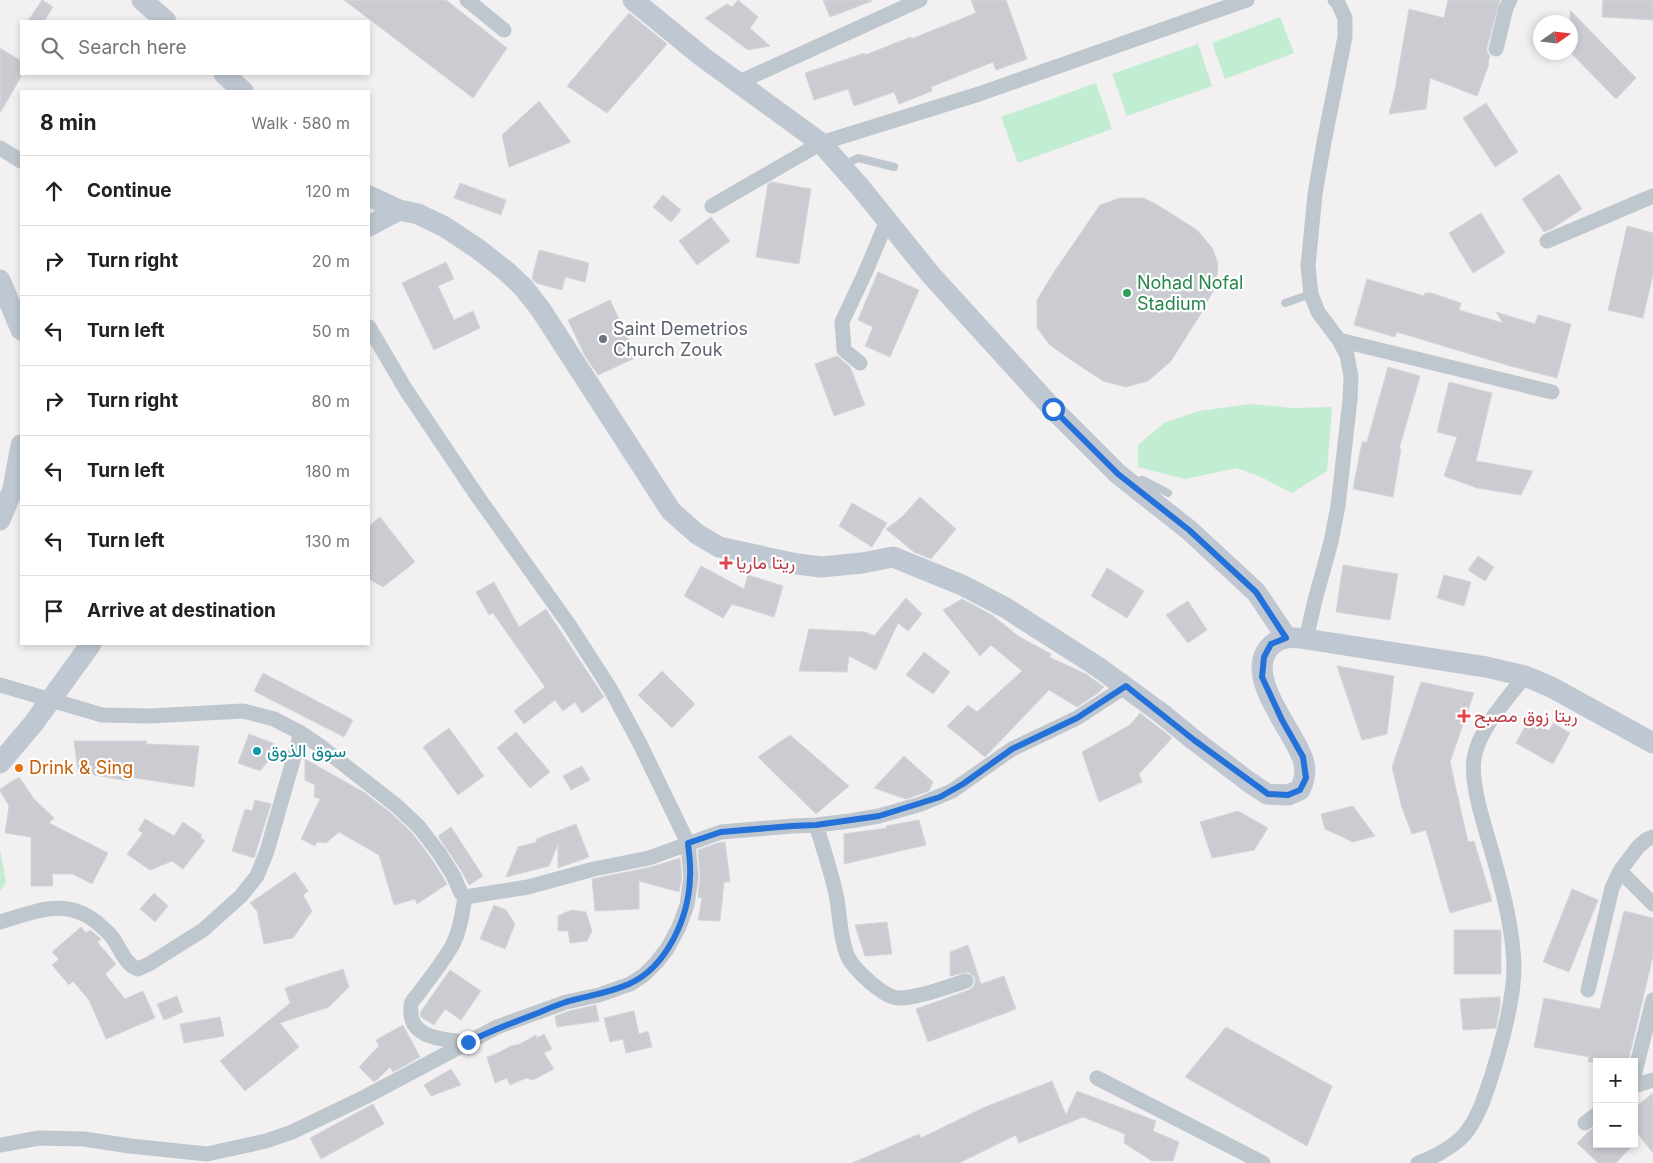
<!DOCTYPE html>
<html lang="en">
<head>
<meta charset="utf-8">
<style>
  body { margin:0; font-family:Inter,Vazirmatn,sans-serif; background:#f6f6f6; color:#202124 }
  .controls { position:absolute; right:15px; bottom:15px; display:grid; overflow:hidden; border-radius:0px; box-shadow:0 2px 8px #0003 }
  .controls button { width:45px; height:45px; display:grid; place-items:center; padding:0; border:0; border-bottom:1px solid #e0e0e0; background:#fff; color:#202124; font:25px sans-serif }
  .compass { position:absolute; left:1533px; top:15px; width:45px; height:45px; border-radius:50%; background:#fff; box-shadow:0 2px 8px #0003; rotate:76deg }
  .stop { position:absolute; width:15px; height:15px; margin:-11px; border:4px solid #2371d9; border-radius:50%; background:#fff }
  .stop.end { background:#2371d9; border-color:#fff; box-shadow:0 1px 5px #0008 }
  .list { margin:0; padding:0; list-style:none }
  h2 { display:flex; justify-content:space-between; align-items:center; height:65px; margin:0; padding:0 20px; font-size:21px }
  h2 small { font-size:16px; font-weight:400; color:#757577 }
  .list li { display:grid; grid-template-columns:32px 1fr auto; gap:15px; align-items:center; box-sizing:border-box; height:70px; padding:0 20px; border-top:1px solid #e0e0e0 }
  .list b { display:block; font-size:19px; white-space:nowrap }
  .list em { font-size:16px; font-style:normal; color:#757577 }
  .icon { flex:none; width:28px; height:28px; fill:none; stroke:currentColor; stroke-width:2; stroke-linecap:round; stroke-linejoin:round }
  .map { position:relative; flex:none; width:1653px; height:1163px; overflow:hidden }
  .search { position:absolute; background:#fff; box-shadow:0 2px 8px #0003; left:20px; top:20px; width:350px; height:55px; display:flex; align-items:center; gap:12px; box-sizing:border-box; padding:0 18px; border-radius:0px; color:#757577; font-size:19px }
  .panel { position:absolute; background:#fff; box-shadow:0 2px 8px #0003; left:20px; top:90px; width:350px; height:555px; border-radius:0px }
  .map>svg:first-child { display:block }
</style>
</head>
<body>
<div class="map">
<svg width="1653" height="1163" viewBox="0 0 1653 1163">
  <rect width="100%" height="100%" fill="#f2f0f0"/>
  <path fill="#c1edd2" d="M1280,17L1294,53L1225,79L1212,43Z
    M1198,44L1212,86L1127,116L1112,74Z
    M1096,83L1112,129L1018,163L1001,117Z
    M1251,404L1292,408L1332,407L1327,471L1292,493L1261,477L1237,468L1185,479L1138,467V445L1164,423L1199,411Z
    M0,849L6,882L0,892Z"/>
  <path fill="#caccd2" stroke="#d4d6db" d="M42,0L53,7L44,21H28Z
    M344,0H446L507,48L473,98Z
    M738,0L758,17L750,28L770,46L748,50L705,18L727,4L732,7Z
    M823,0H872V1L830,17Z
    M971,0H1006L1027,59L996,70L993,62L931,87L932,91L899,104L894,92L854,106L848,89L814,100L805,73L865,53V55L911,37V39L976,13Z
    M1448,0H1500L1487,47V52L1490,56L1488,63L1489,64L1477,96L1430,78L1426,109L1389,114L1395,90L1409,9L1444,18Z
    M1603,0H1653V20L1602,17Z
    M1570,10L1636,78L1616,99L1570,52Z
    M629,13L667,44L607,113L567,86Z
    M0,48L21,61V77L0,113Z
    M539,101L571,142L509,167L502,135Z
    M1486,103L1518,152L1495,167L1463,118Z
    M1559,174L1582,209L1553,228L1544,232L1522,199Z
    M772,182L811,189L799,264L756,257L768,184Z
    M460,183L506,200L501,215L454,198Z
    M663,195L681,210L671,222L653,207Z
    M1120,198H1143L1156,204L1197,230L1213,249L1218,264L1216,286L1200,315L1171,361L1148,381L1126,387L1103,381L1074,362L1050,345L1037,328V300L1054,272L1100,205Z
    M1481,213L1505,253L1473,273L1449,233Z
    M711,217L730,241L697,265L679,241Z
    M1627,226L1653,233V274L1643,318L1608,310Z
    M539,250L589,263L585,282L565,277L562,290L536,283L532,278Z
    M446,262L454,279L438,286L454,320L473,311L480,328L434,350L402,283Z
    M878,272L919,290L890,357L865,346L873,327L858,320Z
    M1367,279L1424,296L1425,293H1431L1461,303L1459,310L1503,323L1496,312L1535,324L1538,315L1571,324L1557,378L1510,366L1397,332L1395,337L1354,325Z
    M610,300L637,357L598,375L585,356L568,320Z
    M837,356L850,367L865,405L834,416L815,364Z
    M1388,367L1420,376L1399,449H1401L1393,497L1353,489L1362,442H1367Z
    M1449,382L1492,393L1476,461L1533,471L1521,495L1477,488L1444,476L1457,437L1437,432Z
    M920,497L956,529L931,559L914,552L886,529L902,517Z
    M852,503L887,523L872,547L839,526Z
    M380,517L415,562L383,587L369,579V526Z
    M1478,556L1494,567L1485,581L1468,570Z
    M1343,565L1398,574L1390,620L1336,612Z
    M701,566L744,589L748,575L783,586L774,617L732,604L723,618L684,596Z
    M1107,568L1144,591L1127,618L1091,596Z
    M1444,575L1471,582L1464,606L1437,598Z
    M494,582L519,627L546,609L604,697L582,713L575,702L563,711L555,700L524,724L514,711L545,687L493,613L489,615L476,592Z
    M906,598L922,614L908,631L898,623L876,670L849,656L847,672L799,671L809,629L865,632L874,636Z
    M962,599L992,615L1018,636L1051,654L1049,657L1086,674L1104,687L1098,693L1077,707L1049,690L985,757L947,726L968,705L977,712L1022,671L991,645L980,656L943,610Z
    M1188,601L1207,630L1188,643L1166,615Z
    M924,652L950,672L933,694L906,675Z
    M1337,666L1394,676L1387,734L1362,740Z
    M662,671L695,704L672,728L638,695Z
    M263,673L353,720L344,737L254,691Z
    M1421,682L1474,693L1450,762L1468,842L1474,841L1492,901L1450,913L1426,830L1412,834L1402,808L1392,767Z
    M1140,713L1172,738L1139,774L1142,782L1099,802L1082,752L1130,725Z
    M1529,719L1549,731L1553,723L1570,733L1553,764L1516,743Z
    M449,728L484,776L458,795L423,747Z
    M516,732L550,772L530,788L497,748Z
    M249,734L275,744L268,761L260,771L238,763Z
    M790,735L849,786L816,814L758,757Z
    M74,741H147L146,744L199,746L194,787L129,777L128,781L78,772Z
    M904,756L933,782L929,791L906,799L874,788Z
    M305,759L365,793L391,813L412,833L431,858L447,884L417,904L415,899L394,905L379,855L339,832L326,843L317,842L315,846L301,839L320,799L314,797L315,785L305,780Z
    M582,766L590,780L571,790L563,776Z
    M19,777L34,799L54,818L49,823L108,853L92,884L73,874H52L53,886H31V837L5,833L9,806L0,791V789Z
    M255,800L271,804L254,858L232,851L245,809L252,811Z
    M1353,806L1375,836L1353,842L1325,829L1321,814Z
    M1238,811L1268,828L1254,850L1212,858L1200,822Z
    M145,819L174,836L183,822L202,835L200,837L205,841L183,869L172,861L150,870L127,854L143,833L138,830Z
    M919,820L926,845L844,864V834L887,828L886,826Z
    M576,824L589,857L558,868V844L549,866L506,877L518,847L537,842L536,839Z
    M451,827L483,876L469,885L461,870L438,836Z
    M725,842L730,882H724L720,921L698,920L702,898L698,897L700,876L698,850L718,843Z
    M680,858L682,877L679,892L639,881V909L595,911L592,879L651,867Z
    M295,872L308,891L303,895L312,911L293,938L264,944L257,911L250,903Z
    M1572,889L1598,900L1569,972L1543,962Z
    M154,893L168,906L155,922L140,909Z
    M494,905L506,910L515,924L505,949L480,939Z
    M572,910L586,912L592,931L587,941L570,943L568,931H558V916L564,913Z
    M1624,911L1653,918V956L1628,1062H1588L1589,1057L1534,1047L1544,998L1600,1009Z
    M887,922L892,954L865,956L855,925Z
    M81,927L86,933L90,930L101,939L97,942L116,964L105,974L125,999L143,991L155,1018L106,1039L89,1000L73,981L69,985L52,965L59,959L52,952Z
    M1454,930H1501V974H1454Z
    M968,945L981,984L1004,976L1016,1009L928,1042L916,1009L969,990L973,987L975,983V978L968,972L950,976V952Z
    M343,969L349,987L329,1007L280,1023L299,1047L245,1091L220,1061L290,1003L285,988Z
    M450,970L481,991L461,1020L445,1009L434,1025L421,1017L420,1013Z
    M177,996L183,1012L164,1020L157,1004Z
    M1500,997V1006L1496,1028L1463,1030L1460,999Z
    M596,1005L599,1021L557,1027L555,1016L569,1011Z
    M634,1011L639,1034L648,1031L652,1047L626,1053L623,1039L610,1042L604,1018Z
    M220,1017L224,1036L184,1043L180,1024Z
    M403,1025L420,1057L393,1072L390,1067L378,1079L374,1082L359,1067L379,1046L376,1040Z
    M1226,1027L1332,1086L1307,1146L1185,1077Z
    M544,1034L552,1049L544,1053L554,1069L533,1080L526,1078L510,1085L507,1078L495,1083L487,1057L498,1053L511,1046L520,1044L536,1035L537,1038Z
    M451,1069L461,1085L431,1096L424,1085Z
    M1052,1081L1066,1115L1077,1091L1156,1121L1153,1131L1179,1142L1173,1161H1152L1124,1143L1125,1134L1083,1117L1019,1143L1016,1135L959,1163H852L919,1134L921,1138L985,1107Z
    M1653,1093V1153L1634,1129V1108Z
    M373,1104L384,1124L321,1159L310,1138Z
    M1597,1126V1144H1634L1616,1163H1598L1577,1143L1588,1132Z"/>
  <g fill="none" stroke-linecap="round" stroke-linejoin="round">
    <path stroke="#bfc7ce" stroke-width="8" d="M844,165L858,158L894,167
      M1285,303L1311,294
      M1134,482L1143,480L1168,493"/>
    <path stroke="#bfc7ce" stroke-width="15" d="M467,0L504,30
      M1496,49L1506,8L1510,0
      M737,83L920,0
      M0,148L21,161
      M712,206L821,143L979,94L1247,0
      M1547,241L1653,196
      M1339,340L1552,392
      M860,363L844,350L842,322L865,273L887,221
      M1306,639L1315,600L1331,542L1338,506L1350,400L1351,377L1347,355L1339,340L1318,312L1311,294L1308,266L1315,194L1324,142L1345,37V18L1338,3L1335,0
      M0,685L102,715L150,716L243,711L274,719L301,733L320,746L397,806L419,827L439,853L453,875L461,893L465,897L528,887L594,869L649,858L721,832L792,826L816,825L850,821L879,816L921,804L952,791L1012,749L1077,718L1126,686
      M816,825C824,850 832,874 837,899C840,918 840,937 847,955C853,969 884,998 899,998C919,998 946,987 966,981
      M1620,871L1653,904
      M465,897C462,914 460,931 452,946C443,961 432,976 421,990C419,994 414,998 412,1002C410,1005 411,1011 411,1014C413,1040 449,1040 468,1042
      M0,922C37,911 68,896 101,926C104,929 109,933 112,937C120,947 124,964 138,969L149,964L203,930L241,896L257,876L267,851L301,733
      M1588,990L1612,888L1620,871L1638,847L1646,840L1653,837
      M1634,1076L1653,1000
      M1097,1078L1263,1163
      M1634,1086L1653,1080
      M1585,1123L1597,1114
      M0,1145L39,1138L84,1139L130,1146L207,1154L266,1141L292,1132L365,1097L497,1027L566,1002L599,995L630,984L644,975L656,963L667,949L679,927L687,905L691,877L688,843L639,742L611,690L570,626L478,497L406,390L369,327
      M1418,1163C1433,1158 1459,1144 1468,1130C1479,1115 1485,1096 1491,1078C1501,1046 1514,1001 1514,967C1513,930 1504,895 1494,859C1487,833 1470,786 1474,759C1478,730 1507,699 1525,676"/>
    <path stroke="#bfc8d2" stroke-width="21" d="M142,0L166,21
      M633,0L704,58L821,143L860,187L931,275L1053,409L1118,474L1189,530L1256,592L1287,638
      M224,74L243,91
      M369,196L399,210L418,214L445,227L478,249L506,271L524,288L541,310L671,511L697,534L719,547L797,564L821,567L862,563L893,557L962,585L1006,608L1098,667L1161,713L1194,740L1249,782L1267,794L1288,795L1300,790C1305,779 1307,768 1302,757C1292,729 1249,682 1266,652C1271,644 1277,639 1287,638C1293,637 1300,638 1306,639L1486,667L1525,676L1551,687L1653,743
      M369,226L399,210
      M0,280L21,330
      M0,520L13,489L21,445
      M0,763L33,724L91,644"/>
  </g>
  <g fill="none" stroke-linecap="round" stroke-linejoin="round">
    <path stroke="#2371d9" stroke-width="6" d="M468,1042C491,1031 514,1022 538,1013C547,1009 557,1005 566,1002C587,996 609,993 629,984C667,967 689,917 690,877C691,866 689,854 688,843L721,832L792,826L816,825L879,816L940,797L963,784L1012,749L1077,718L1126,686L1194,740L1268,794L1288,795L1300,790L1306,778L1303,757L1282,720L1262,677L1264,657L1271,644L1286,638L1256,592L1189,530L1118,474L1053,409"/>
  </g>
  <circle fill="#2e9e5b" stroke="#fff" stroke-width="2" cx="1127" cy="293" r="5"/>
  <circle fill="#6b7280" stroke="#fff" stroke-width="2" cx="603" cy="339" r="5"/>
  <g fill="#e0444e" stroke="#fff" stroke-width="2">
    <path d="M723.5 555.5h5v5h5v5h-5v5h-5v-5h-5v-5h5z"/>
    <path d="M1461.5 708.5h5v5h5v5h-5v5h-5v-5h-5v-5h5z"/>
  </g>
  <circle fill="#0f9aa8" stroke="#fff" stroke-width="2" cx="257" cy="751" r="5"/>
  <circle fill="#e8710a" stroke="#fff" stroke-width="2" cx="19" cy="768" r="5"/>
  <g text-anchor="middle" stroke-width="4.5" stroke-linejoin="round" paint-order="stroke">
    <g font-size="18" fill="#27864d" stroke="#fff" text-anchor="start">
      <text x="1137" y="289">Nohad Nofal<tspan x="1137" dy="21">Stadium</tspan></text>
    </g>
    <g font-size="18" fill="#5b616d" stroke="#fff" text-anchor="start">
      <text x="613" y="335">Saint Demetrios<tspan x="613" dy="21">Church Zouk</tspan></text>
    </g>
    <g font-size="18" fill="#be3a42" stroke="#fff" text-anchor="start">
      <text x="736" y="569">ريتا ماريا</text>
      <text x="1474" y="722">ريتا زوق مصبح</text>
    </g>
    <g font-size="18" fill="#0d838f" stroke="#fff" text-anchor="start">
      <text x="267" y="757">سوق الذوق</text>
    </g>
    <g font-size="18" fill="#c56008" stroke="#fff" text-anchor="start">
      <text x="29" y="774">Drink &amp; Sing</text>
    </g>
  </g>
</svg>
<div class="controls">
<button>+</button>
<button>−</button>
</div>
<svg class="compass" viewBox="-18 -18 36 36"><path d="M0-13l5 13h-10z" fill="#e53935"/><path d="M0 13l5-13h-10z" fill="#757577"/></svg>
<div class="stop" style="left:1053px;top:409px"></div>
<div class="stop end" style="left:468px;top:1042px"></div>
<div class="search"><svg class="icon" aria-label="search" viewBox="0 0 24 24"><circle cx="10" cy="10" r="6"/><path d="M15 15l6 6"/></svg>Search here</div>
<section class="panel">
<h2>8 min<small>Walk · 580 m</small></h2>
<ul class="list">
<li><svg class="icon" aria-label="ahead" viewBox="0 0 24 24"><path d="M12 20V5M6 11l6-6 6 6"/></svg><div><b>Continue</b></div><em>120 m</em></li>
<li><svg class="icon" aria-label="right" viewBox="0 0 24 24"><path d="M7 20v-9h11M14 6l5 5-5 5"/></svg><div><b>Turn right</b></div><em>20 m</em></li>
<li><svg class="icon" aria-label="left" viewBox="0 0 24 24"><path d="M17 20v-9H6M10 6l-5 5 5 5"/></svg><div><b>Turn left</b></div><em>50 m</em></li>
<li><svg class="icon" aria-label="right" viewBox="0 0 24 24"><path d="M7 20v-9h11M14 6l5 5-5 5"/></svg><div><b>Turn right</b></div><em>80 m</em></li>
<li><svg class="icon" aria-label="left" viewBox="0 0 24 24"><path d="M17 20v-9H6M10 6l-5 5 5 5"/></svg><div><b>Turn left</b></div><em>180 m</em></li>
<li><svg class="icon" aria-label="left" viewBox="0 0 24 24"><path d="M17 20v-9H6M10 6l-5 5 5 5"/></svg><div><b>Turn left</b></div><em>130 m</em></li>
<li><svg class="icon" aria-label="arrive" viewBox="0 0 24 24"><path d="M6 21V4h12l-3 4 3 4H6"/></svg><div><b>Arrive at destination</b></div></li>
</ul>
</section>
</div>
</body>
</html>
